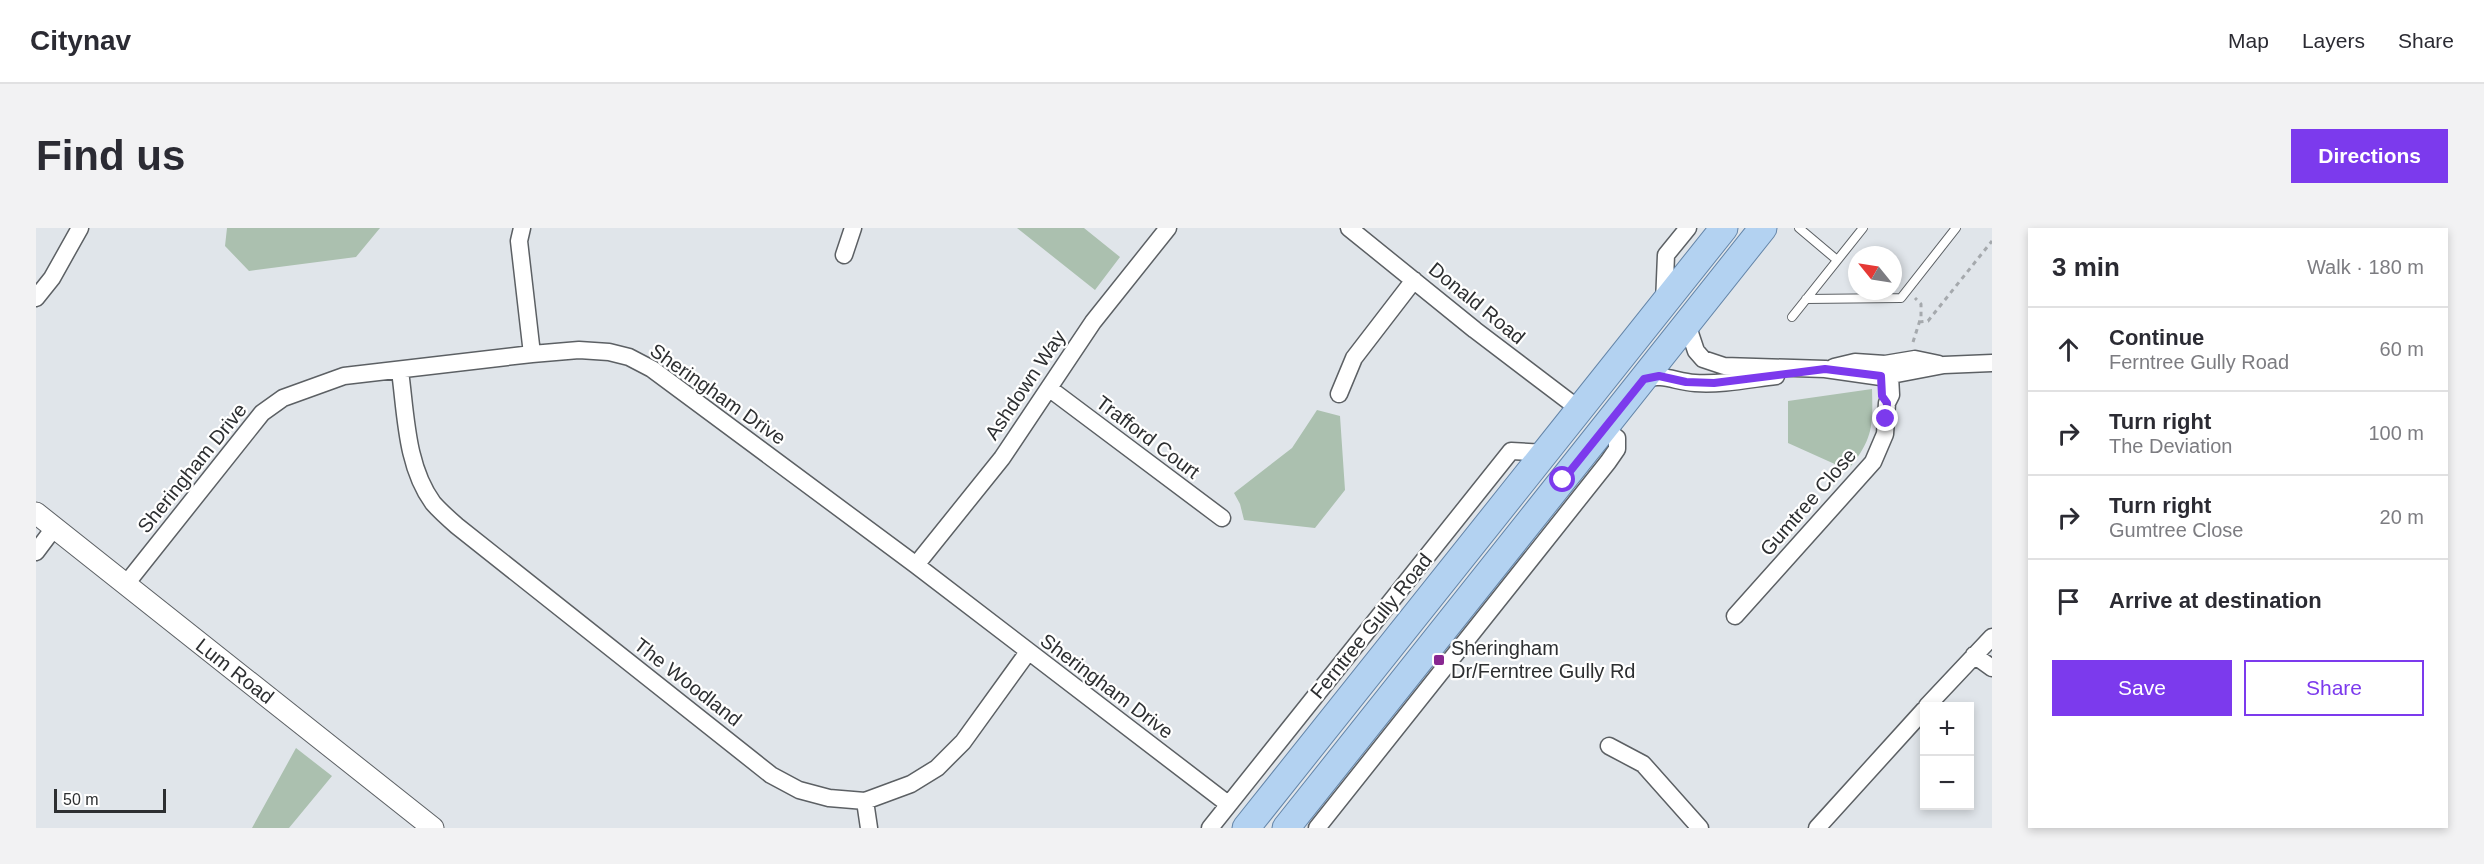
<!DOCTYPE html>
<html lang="en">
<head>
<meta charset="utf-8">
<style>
  body { margin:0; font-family:Arial,sans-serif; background:#f2f2f3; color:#2b2b33 }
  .controls { position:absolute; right:18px; bottom:18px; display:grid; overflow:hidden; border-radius:0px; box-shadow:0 3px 9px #0003 }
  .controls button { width:54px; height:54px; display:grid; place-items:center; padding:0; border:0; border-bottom:2px solid #e1e1e2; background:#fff; color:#2b2b33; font:30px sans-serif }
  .compass { position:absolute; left:1812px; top:18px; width:54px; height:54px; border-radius:50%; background:#fff; box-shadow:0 3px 9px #0003; rotate:300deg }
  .scale { position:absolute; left:18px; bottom:15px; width:112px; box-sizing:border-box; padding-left:6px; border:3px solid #2d2f31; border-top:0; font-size:16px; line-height:21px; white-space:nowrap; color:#2d2f31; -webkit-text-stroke:4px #fff; paint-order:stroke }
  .stop { position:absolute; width:18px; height:18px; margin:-14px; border:4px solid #7c3aed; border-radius:50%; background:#fff }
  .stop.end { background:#7c3aed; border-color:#fff; box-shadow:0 2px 6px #0008 }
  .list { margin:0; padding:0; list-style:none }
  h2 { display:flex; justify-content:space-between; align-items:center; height:78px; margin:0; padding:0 24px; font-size:26px }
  h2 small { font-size:20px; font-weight:400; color:#7c7c81 }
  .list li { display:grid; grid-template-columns:39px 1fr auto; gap:18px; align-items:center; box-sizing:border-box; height:84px; padding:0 24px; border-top:2px solid #e1e1e2 }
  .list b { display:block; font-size:22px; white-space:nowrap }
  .list p { margin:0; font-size:20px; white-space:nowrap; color:#7c7c81 }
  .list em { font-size:20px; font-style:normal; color:#7c7c81 }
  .actions { display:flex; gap:12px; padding:18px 24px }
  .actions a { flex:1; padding:14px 0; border:2px solid #7c3aed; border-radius:0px; text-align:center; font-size:21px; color:#7c3aed }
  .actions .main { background:#7c3aed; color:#fff }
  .icon { flex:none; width:33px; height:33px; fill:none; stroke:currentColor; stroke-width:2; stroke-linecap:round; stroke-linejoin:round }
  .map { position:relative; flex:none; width:1956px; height:600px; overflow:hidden; border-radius:0px }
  header { display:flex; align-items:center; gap:36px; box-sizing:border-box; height:84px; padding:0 30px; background:#fff; border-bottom:2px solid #e1e1e2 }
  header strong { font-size:28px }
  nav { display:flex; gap:33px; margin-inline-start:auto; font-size:21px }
  .intro { display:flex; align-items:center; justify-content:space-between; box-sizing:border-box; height:144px; padding:0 36px }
  h1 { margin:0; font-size:42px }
  .button { padding:15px 27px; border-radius:0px; background:#7c3aed; color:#fff; font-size:21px; font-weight:700 }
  main { display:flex; gap:36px; padding:0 36px }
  aside { flex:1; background:#fff; border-radius:0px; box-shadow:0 3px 9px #0003 }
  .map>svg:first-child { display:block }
</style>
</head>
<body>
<header>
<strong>Citynav</strong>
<nav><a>Map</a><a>Layers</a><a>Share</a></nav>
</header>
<div class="intro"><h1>Find us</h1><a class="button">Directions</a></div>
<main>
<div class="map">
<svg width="1956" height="600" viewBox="0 0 1956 600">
  <rect width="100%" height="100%" fill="#e0e5ea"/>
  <path fill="#abc0af" d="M191,0H344L320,29L213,43L189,18Z
    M981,0H1048L1084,29L1059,62Z
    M1836,161C1837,199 1837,211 1812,242L1752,215V173Z
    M1281,182L1304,188L1309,262L1279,300L1208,292L1204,276L1198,265L1256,220Z
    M260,520L296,548L253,600H216Z"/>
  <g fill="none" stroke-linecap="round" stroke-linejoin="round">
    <defs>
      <path id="service" d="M1763,0L1801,32
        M1770,71L1865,70L1920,0
        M1756,89L1827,0"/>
      <path id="minor" d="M486,0L483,13L496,126
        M1313,0L1439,102L1543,181
        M808,27L817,0
        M0,70L16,50L44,0
        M1628,75L1630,27L1652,0
        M1654,92V105L1660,123L1667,131L1688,138L1789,141L1845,149L1908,137L1956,135
        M1798,139L1819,134L1849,136L1879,131L1903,136
        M364,143C370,187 370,238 397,275C404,283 413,291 421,298L735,547L763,562L793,570L829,573L875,556L901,540L927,514L992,424
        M1608,151C1627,145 1640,154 1659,155C1686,157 1714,151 1740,148
        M1014,161L1186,290
        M1303,166L1318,130L1378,52
        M0,324L18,300
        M880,337L966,230L1057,94L1132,0
        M90,356L226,185L247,170L308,148L496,126L543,122L573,124L593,129L616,141L880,337L1192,576
        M1699,388L1837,234L1849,206L1851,175L1855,167L1854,148L1849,136
        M1938,427L1956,440
        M1891,478L1956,409
        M1573,518L1607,536L1664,600
        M829,573L833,600
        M1174,600L1475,223L1510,225
        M1281,600L1572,234L1581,221V210L1568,200
        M1781,600L1888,482"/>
      <path id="tertiary" d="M0,285L397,600"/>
      <path id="primary" d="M1210,600L1688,0
        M1250,600L1727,0"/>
    </defs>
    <use href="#service" stroke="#5c6064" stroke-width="10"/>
    <use href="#minor" stroke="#5c6064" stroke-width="19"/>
    <use href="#tertiary" stroke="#5c6064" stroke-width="23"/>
    <use href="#primary" stroke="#6485a8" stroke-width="29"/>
    <path stroke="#a5a9ad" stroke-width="3" stroke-dasharray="4.5 4.5" stroke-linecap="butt" d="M1883,94L1892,93L1956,13
      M1877,114L1885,89V76L1879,70"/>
    <use href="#service" stroke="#fff" stroke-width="8"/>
    <use href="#minor" stroke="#fff" stroke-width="16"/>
    <use href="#tertiary" stroke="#fff" stroke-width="21"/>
    <use href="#primary" stroke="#b3d2f1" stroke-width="27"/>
  </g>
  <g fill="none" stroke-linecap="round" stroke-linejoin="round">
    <path stroke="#7c3aed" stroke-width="8" d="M1527,252L1608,151L1623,148L1650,154L1678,155L1789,141L1845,148L1846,168L1851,175L1850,191"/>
  </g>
  <rect fill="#882791" stroke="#fff" stroke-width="2" x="1397" y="426" width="12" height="12" rx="3"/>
  <g text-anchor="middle" stroke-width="4.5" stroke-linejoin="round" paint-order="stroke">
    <g font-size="20" fill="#2d2f31" stroke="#fff">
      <text transform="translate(1441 75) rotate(39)" y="7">Donald Road</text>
      <text transform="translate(989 157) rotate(-56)" y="7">Ashdown Way</text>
      <text transform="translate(682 166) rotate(35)" y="7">Sheringham Drive</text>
      <text transform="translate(1112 209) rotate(37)" y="7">Trafford Court</text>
      <text transform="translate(156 240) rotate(-51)" y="7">Sheringham Drive</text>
      <text transform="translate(1772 274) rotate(-49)" y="7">Gumtree Close</text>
      <text transform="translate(1335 398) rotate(-51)" y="7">Ferntree Gully Road</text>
      <text transform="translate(199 443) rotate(38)" y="7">Lum Road</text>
      <text transform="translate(652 454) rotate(38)" y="7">The Woodland</text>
      <text transform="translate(1071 458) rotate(37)" y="7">Sheringham Drive</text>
    </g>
    <g font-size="20" fill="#2d2f31" stroke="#fff" text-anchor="start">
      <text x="1415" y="427">Sheringham<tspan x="1415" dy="23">Dr/Ferntree Gully Rd</tspan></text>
    </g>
  </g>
</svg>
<div class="controls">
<button>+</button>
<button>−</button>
</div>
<svg class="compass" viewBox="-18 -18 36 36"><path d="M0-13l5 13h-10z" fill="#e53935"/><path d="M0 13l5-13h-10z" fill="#7c7c81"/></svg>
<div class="scale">50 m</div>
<div class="stop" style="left:1527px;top:252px"></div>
<div class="stop end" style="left:1850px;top:191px"></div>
</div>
<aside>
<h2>3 min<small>Walk · 180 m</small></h2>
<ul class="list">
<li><svg class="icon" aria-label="ahead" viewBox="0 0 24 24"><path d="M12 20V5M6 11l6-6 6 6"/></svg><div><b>Continue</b><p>Ferntree Gully Road</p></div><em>60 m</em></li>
<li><svg class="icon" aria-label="right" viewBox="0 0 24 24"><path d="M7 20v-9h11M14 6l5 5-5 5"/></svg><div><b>Turn right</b><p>The Deviation</p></div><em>100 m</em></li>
<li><svg class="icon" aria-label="right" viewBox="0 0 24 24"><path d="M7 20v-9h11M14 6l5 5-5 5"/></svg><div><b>Turn right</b><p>Gumtree Close</p></div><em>20 m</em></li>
<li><svg class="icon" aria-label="arrive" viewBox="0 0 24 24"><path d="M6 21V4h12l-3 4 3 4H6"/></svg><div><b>Arrive at destination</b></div></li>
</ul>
<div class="actions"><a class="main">Save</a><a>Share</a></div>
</aside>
</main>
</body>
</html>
